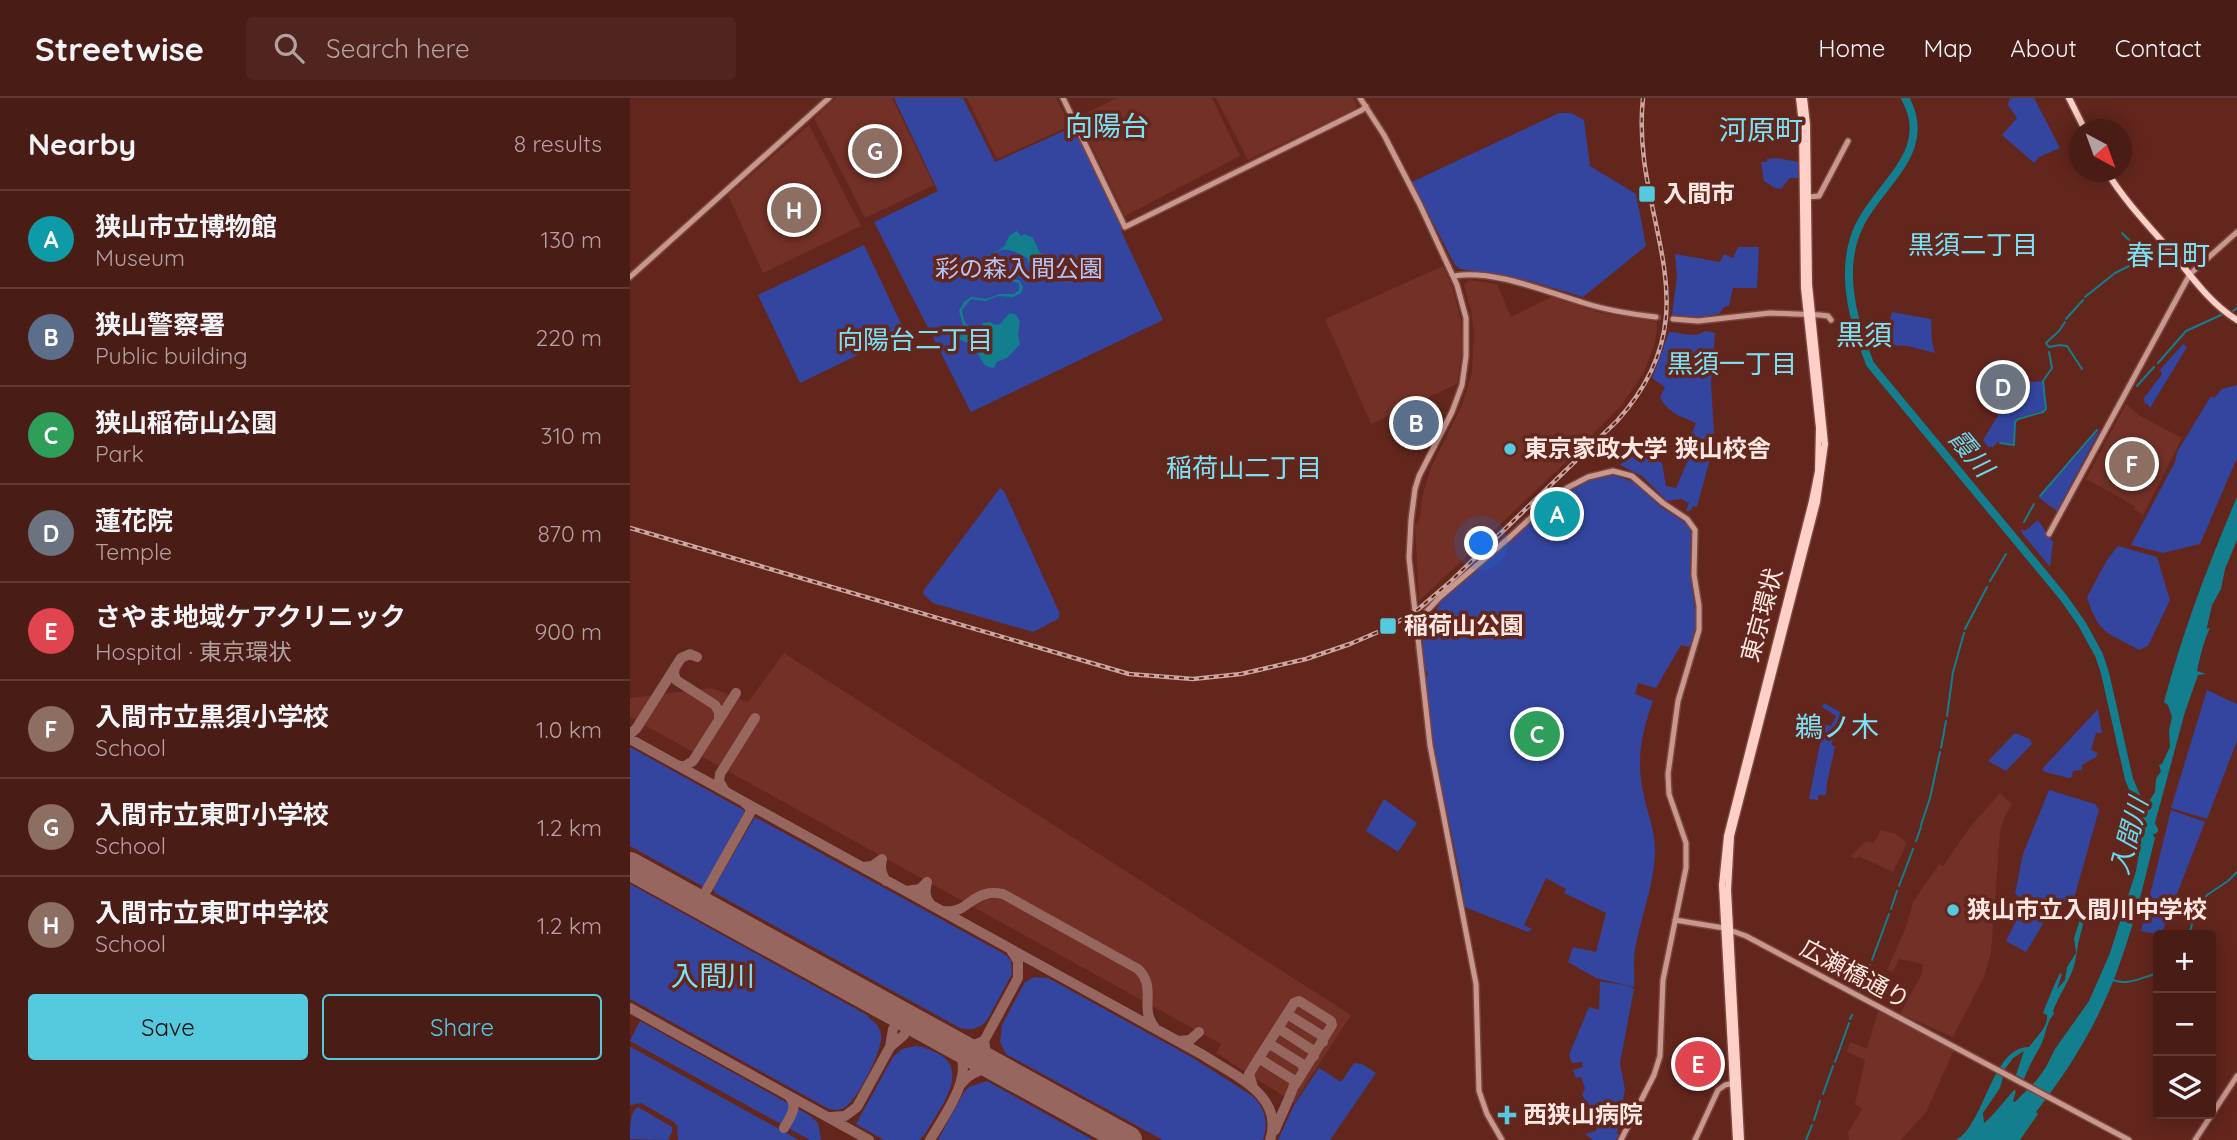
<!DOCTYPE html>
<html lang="en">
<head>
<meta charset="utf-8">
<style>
  body { margin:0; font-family:Quicksand,"Noto Sans JP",sans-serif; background:#51251f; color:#f1f3f6 }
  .controls { position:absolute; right:21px; bottom:21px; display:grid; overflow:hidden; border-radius:7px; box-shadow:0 4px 18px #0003 }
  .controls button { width:63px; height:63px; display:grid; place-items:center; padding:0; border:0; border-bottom:2px solid #613a35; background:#4a1c16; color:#f1f3f6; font:35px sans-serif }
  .compass { position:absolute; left:1439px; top:21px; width:63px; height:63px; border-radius:50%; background:#4a1c16; box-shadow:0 4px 18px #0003; rotate:139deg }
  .you { position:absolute; left:852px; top:446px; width:24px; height:24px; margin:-18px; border:5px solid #fff; border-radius:50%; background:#1a73e8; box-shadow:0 0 0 10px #1a73e833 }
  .badge { display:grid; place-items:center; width:46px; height:46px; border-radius:50%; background:#55cade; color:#fff; font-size:23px; font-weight:700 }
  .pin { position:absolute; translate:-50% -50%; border:4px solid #fff; box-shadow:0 2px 7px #0006 }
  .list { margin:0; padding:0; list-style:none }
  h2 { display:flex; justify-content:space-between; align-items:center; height:91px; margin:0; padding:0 28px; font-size:30px }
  h2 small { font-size:23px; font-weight:400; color:#b2a1a1 }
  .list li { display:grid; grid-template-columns:46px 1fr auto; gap:21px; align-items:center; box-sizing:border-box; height:98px; padding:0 28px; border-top:2px solid #613a35 }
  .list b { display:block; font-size:26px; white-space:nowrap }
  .list p { margin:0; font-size:23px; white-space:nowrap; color:#b2a1a1 }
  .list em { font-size:23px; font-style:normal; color:#b2a1a1 }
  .actions { display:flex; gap:14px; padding:21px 28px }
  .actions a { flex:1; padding:16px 0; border:2px solid #55cade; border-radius:7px; text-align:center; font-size:24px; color:#55cade }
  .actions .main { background:#55cade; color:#111 }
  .icon { flex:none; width:38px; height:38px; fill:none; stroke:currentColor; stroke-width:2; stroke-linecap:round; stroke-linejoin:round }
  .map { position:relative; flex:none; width:1607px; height:1042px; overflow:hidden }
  header { display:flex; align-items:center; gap:42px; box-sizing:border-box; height:98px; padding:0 35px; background:#4a1c16; border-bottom:2px solid #613a35 }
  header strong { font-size:33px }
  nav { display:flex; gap:38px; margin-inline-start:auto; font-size:24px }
  .search { width:490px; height:63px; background:#51251f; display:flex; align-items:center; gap:18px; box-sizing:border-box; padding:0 24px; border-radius:7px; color:#b2a1a1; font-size:26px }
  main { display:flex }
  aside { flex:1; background:#4a1c16 }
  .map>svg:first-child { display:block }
</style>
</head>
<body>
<header>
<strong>Streetwise</strong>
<div class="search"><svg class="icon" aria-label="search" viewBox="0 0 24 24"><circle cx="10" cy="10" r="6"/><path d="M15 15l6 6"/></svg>Search here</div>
<nav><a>Home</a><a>Map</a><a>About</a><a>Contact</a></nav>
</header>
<main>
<aside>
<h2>Nearby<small>8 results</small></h2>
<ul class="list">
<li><span class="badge" style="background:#0f9aa8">A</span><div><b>狭山市立博物館</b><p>Museum</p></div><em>130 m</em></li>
<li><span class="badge" style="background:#5c6f8a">B</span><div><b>狭山警察署</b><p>Public building</p></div><em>220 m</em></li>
<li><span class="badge" style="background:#2e9e5b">C</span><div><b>狭山稲荷山公園</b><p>Park</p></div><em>310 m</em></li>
<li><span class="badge" style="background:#6b7280">D</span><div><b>蓮花院</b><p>Temple</p></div><em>870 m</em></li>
<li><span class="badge" style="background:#e0444e">E</span><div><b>さやま地域ケアクリニック</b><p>Hospital · 東京環状</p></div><em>900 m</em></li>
<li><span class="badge" style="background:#8d6e63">F</span><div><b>入間市立黒須小学校</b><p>School</p></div><em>1.0 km</em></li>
<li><span class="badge" style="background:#8d6e63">G</span><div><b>入間市立東町小学校</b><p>School</p></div><em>1.2 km</em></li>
<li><span class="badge" style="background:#8d6e63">H</span><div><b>入間市立東町中学校</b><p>School</p></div><em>1.2 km</em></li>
</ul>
<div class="actions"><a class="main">Save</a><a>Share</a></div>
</aside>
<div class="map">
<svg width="1607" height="1042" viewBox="0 0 1607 1042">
  <rect width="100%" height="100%" fill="#62261d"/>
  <path fill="#723026" d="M206,0H262L304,87L235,120L184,20Z
    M337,0H426L440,28L367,61Z
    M487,0H582L610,58L495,118L448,19Z
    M586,0H723L727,6L725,11L618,62Z
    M179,27L231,128L133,175L98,97Z
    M813,168L822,188L831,223L832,253L827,286L741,326L695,221Z
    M838,182L867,186L881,219L921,199L971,215L1027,224V232L1024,248L1013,276L991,308L935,365L789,503L785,428L789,424L793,395L802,367L832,307L842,275L844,237L841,211L834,188Z
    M1496,306L1510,318L1552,340L1513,417L1504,411L1505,408L1456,381Z
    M154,555L721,917L664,1005L586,955L591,946L0,619V600L82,590L118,604Z
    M1370,695L1382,706L1374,720L1370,734L1361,855L1354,879L1323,939L1270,916L1291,877L1293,866L1269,861L1263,874L1257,872L1276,829L1283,804L1309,766L1313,768L1340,729Z
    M1250,732L1266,736L1277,745L1263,774L1228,758L1225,761L1221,758L1236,743L1243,745L1248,739Z
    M1248,913L1324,952L1296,1014L1271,1042H1219L1218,1035L1232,1011L1225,1006L1235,962L1217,954L1220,944L1237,951Z"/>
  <path fill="#34459f" d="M264,0H333L365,64L445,28L495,130L491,133L533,222L341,314L244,124L308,93Z
    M1380,0H1404L1430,50L1409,59L1404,65L1372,37L1387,20L1378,7Z
    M929,15H941L954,22L960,68L1006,96L1016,148L953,199L900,183L830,171L825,167L782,84Z
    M1147,60L1168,64V80H1160L1151,91L1145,90L1134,83L1131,64H1137V61Z
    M234,147L275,234L170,285L128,197Z
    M1108,149H1129L1127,190H1103L1099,208L1094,209L1089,216L1068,219L1042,217L1047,178L1045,156L1090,164L1094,156L1103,160Z
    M1262,214L1301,221L1302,244L1305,255L1278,248L1255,247C1253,240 1260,224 1262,214Z
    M1075,233L1085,235L1081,285L1085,352L1082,353L1067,409L1063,408L1060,413H1056L1059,405L1051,401L1037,403L1012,378L990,367L998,357L1009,353L1032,365L1036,388L1046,390L1062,353L1060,340L1066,325C1050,318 1038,315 1030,299L1035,289L1022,280L1039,234C1052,234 1064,241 1075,233Z
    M1553,246L1557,249L1520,310L1517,305L1515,307L1514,300L1532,276L1530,272Z
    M1391,280L1399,284L1413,283L1415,310L1412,313L1387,320L1385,325L1383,346L1368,344L1363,349H1358L1353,342Z
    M1607,287V360L1570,446L1533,455L1501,447L1545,364L1547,354L1581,298L1584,300L1592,291Z
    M1471,330L1427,413L1409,400Z
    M983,377L1004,384L1031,409L1059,427L1061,436L1060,475L1066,518L1064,539L1059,549L1051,547L1026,590L1008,585L1005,596L1023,603C1012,633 1006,661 1013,693C1016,713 1025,730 1025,751C1025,785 1011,818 1005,852C1003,864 1005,877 1004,889L966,880L938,864L943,849L966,854L976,815L934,795L936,791L916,780L894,827L902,831L898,834L837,810L834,806L832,787L802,641L796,579L798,577L794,568L792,538L811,503L911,415L943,391L961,382Z
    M370,390L374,393L430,516L428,521L403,534L303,505L293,496L294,492Z
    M1408,422L1423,444L1420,469L1391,434L1392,431L1395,433Z
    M1488,448L1527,459L1540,502L1518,548L1509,552C1478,534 1469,538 1457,499L1477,462Z
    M1577,592L1607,606V643L1577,721L1541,710Z
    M1194,605L1215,617L1201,646L1205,649L1197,685L1196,697H1188V702L1179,701L1194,626L1201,628L1206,618L1192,609Z
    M1468,611L1472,635H1466L1461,652L1468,655L1466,659L1452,667V672L1443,673L1442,679L1439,680L1415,674L1412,671Z
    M1385,635L1400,641L1402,646L1376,673L1358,663Z
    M0,649L115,713L74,789L0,748Z
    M1419,692L1465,706L1469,712L1443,804C1428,808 1398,807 1385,796L1393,756Z
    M754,701L787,725L768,754L736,733Z
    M1541,712L1575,724L1531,837L1511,833Z
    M125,719L376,857L381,863L382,876L357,922C349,931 341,933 330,930L85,795L83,791Z
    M0,786L237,917C242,924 250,926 251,937C254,949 227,1003 215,1009C210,1013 205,1012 199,1011L0,901Z
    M1394,806L1417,819L1396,854L1376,843Z
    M404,879L418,880L563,960L621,997C635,1009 639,1024 633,1042H533L376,956L370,944L372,927L395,884Z
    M970,883C980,886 995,885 1004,891L990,965L995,992L987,1035L989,1037L986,1042H963L955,1036L966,1033L970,1019L962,1017L961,1010L952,997L955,990L951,979L946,980L943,972L953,969L952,964L942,965L939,957L959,909L969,912Z
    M10,923L179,1017L188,1025L191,1042H180L0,943Z
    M286,948C292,948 301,952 309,956C341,974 307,1014 295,1036L289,1042H254L226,1026L263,959L272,951Z
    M0,949H1L169,1042H48L47,1027L44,1024L11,1005L0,1007Z
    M724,965L732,966L746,975L700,1042H648L664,1007L689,970L711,984Z
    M357,983L463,1042H308L334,994L339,989Z
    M8,1009L42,1029V1034L38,1042L0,1041C0,1029 0,1014 8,1009Z"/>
  <path fill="#137e8e" d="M387,133L391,138L395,136L403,140L410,155L417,158H424L426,160L416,174L408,176L401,171L397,160C381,151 373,147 358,160L359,168L367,172L375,181L389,182L393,189L391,195L383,199L368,198L355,203L341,201L332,212L334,223L342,233L349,232L353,228L352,225L360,224L365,227L370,226L380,215L386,217L390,223L388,236L390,246L377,260L367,264L364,270C349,268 352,259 344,249C340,245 332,243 329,241L333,227L329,213L334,204L341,199L356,201L370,196H384L389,192V185L374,182L367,173L358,169L355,162C360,155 370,154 375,147C380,138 377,138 387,133Z
    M1607,399V442L1595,471L1591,491L1582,507L1577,529V531L1580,530C1574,542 1570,559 1567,573L1576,576L1568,577L1555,614L1525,725L1523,737L1525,740C1515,780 1506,820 1492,859C1473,916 1443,967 1406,1014L1408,1016L1390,1042H1326C1354,1028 1362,948 1399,949C1406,939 1418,930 1417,917L1413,915C1418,902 1423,889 1430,875L1432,876L1427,891L1435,882L1437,869L1446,855L1444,840L1453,812L1455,813C1454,824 1451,834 1448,846C1447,853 1446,861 1444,868C1439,884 1428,899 1423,913L1424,916C1416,924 1416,938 1410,949C1404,959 1398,970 1394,981L1386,977L1394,953L1383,960L1375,971L1370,990L1353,1015L1354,1025C1365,1016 1374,1003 1384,992L1386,993L1383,1003L1385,1004L1406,983L1416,969L1425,951L1459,903L1480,855L1506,773L1517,707L1525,694L1526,681L1531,673L1529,667L1532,666L1540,649L1539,632L1542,619L1538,607L1534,604C1553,533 1578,467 1607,399Z"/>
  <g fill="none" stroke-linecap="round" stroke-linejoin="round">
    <path stroke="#137e8e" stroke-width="2" d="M1455,199L1485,175L1507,164L1505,148L1492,135
      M1603,213L1607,210
      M1436,221L1453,202
      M1435,224L1429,233L1416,245L1419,249L1430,247L1437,248L1452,271
      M1528,265L1556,233L1591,217
      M1507,288L1524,269
      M1370,345L1384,347L1385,324L1388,321L1413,314L1416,311L1413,283L1422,270L1419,254
      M1410,398L1467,332
      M1394,424L1404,406
      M1360,483L1376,456
      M1335,531L1357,489
      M1317,618L1323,574L1334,535
      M1311,650L1316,623
      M1291,727L1300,700L1310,654
      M1286,743L1291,729
      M1269,788L1283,751
      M1261,811L1267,793
      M1559,837L1564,819L1577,797L1598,783L1607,774
      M1242,862L1259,816
      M1483,882C1498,888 1513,879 1528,875
      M1230,894L1240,867
      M1220,921L1222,917
      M1205,964L1219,925
      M1193,996L1203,968
      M1184,1022L1190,1003
      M1176,1042L1182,1027"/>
    <path stroke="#137e8e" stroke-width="8" d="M1275,0C1308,58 1239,90 1224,141C1211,182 1225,227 1240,266L1433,499L1452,526L1469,557L1475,575L1499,681L1509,705L1524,732"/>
    <path stroke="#96665f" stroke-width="10" d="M45,569L44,575L46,582L85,607L89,614V622
      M0,636L6,631L51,560L60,556L67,559
      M0,641L573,957C603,977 655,997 640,1042
      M49,668H55L63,663L106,595
      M95,693L89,683L90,676L125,620
      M233,769L242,768L252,761C250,770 251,775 256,783
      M276,793L290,791L297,784C295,793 294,799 301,807
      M82,813L76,803L75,795L120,715V709L115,705
      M313,813C335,816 338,800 356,796C361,794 368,795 373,796L508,871C528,891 508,909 525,930
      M0,910L239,1042
      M657,916L664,905L669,903L701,923L702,927L665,987
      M648,930L682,952L684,958
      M354,943L357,960L370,971
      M548,943L560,942L569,934
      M326,947L339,949L354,943L388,880V863L381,852
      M260,949L274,937
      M634,952L638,947L643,948L672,966L674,972
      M627,963L657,916L691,937L693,944
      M332,985C342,973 354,969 370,971
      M623,989L619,976L627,963L630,961L665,983C664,992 649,1021 645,1032
      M201,1019L215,1018L227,1009L260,949L263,931
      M154,1030C160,1019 169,1009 159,998
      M300,1042C315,1016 347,976 326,947"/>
    <path stroke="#96665f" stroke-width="28" d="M0,768L498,1042"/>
    <path stroke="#7a433b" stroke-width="5" stroke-dasharray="5 2.5" stroke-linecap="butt" d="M1026,219L1043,221"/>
    <defs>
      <path id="secondary" d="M433,0L495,129L732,12L736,8
        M730,0L754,37L790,107L827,187L836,220V258L832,287L822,314L789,378L785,391L781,422L779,460L800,647L846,886L849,993L857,1016L872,1042
        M1178,99L1189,98L1218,43
        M824,178C862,171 914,193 951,204C975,212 1000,216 1026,219
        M0,179L199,0
        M1043,221L1068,223L1140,215L1190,217L1198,218L1201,222
        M1419,436L1560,176L1607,134
        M787,529L796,514L810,499L880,439L909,412L937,390L958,379L983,373L1002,378L1033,405L1057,421L1065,432L1064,477L1069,508V532L1048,603L1038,676L1039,696L1056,745V770L1033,882L1030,958L1024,977L991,1042
        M1045,822L1094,830L1116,838L1499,1042
        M1065,1042L1088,992L1095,987L1105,985
        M1565,1042L1607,978"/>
      <path id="highway" d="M1439,0L1455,32
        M1477,74C1494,102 1517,126 1539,151C1559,175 1579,205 1607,222
        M1106,1042L1092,787L1097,738L1182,403L1188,373L1189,330L1174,190L1172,26L1169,0
        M1111,1042L1098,792L1101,738L1187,404L1195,346L1179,186L1177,26L1174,0"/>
    </defs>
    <use href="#secondary" stroke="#7b453d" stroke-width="8"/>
    <use href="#highway" stroke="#7b453d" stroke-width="9"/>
    <use href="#secondary" stroke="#c8978e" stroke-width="5"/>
    <use href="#highway" stroke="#fdcfc6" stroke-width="6"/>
    <defs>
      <path id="rail" d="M0,430L499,576L563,581L611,576L676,561L720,546L755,531L785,514L819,485L987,323C1089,210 1000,122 1013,0"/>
    </defs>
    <use href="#rail" stroke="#caa6a1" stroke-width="4.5"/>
    <use href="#rail" stroke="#62261d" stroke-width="2" stroke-dasharray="5" stroke-linecap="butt"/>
  </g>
  <g fill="#55cade" stroke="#62261d" stroke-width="2.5">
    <rect x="1008" y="87" width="18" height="18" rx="3.5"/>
    <circle cx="880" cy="351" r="7"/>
    <rect x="749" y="519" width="18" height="18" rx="3.5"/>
    <circle cx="1323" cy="812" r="7"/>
    <path d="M873.5 1006.5h7v7h7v7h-7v7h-7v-7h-7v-7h7z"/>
  </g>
  <g text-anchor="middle" stroke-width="7" stroke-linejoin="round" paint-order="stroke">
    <g font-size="24" font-weight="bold" fill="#ffe7e3" stroke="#62261d" text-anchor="start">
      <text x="1033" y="104">入間市</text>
      <text x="894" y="359">東京家政大学 狭山校舎</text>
      <text x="774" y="536">稲荷山公園</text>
      <text x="1337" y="820">狭山市立入間川中学校</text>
      <text x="893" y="1025">西狭山病院</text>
    </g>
    <g font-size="24" fill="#b3c3f5" stroke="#62261d">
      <text x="389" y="179">彩の森入間公園</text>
    </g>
    <g font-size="24" fill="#ffe7e3" stroke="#62261d">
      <text transform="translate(1132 517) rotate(-75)" y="8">東京環状</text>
      <text transform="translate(1225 876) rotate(28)" y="8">広瀬橋通り</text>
    </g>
    <g font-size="26" fill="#7be2f6" stroke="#62261d">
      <text x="1343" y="156">黒須二丁目</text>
      <text x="285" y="251">向陽台二丁目</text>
      <text x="1102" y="275">黒須一丁目</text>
      <text x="614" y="379">稲荷山二丁目</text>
    </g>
    <g font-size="26" font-style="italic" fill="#65daee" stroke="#62261d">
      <text transform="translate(1341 355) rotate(50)" y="9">霞川</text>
      <text transform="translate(1499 738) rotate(-75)" y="9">入間川</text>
    </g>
    <g font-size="28" fill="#7be2f6" stroke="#62261d">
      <text x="477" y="38">向陽台</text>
      <text x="1131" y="42">河原町</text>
      <text x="1538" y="167">春日町</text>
      <text x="1234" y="247">黒須</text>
      <text x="1207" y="639">鵜ノ木</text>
      <text x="83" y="888">入間川</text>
    </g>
  </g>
</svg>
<div class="controls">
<button>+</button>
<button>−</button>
<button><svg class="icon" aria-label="layers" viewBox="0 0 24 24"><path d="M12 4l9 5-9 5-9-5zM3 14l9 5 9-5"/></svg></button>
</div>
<svg class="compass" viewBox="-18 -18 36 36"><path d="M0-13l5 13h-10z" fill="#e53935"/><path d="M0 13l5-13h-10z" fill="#b2a1a1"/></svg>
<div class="you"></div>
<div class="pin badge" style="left:927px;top:416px;background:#0f9aa8">A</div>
<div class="pin badge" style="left:786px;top:325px;background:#5c6f8a">B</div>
<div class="pin badge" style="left:907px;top:636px;background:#2e9e5b">C</div>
<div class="pin badge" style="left:1373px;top:289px;background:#6b7280">D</div>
<div class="pin badge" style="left:1068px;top:966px;background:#e0444e">E</div>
<div class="pin badge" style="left:1502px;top:366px;background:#8d6e63">F</div>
<div class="pin badge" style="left:245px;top:53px;background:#8d6e63">G</div>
<div class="pin badge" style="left:164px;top:112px;background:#8d6e63">H</div>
</div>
</main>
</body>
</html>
